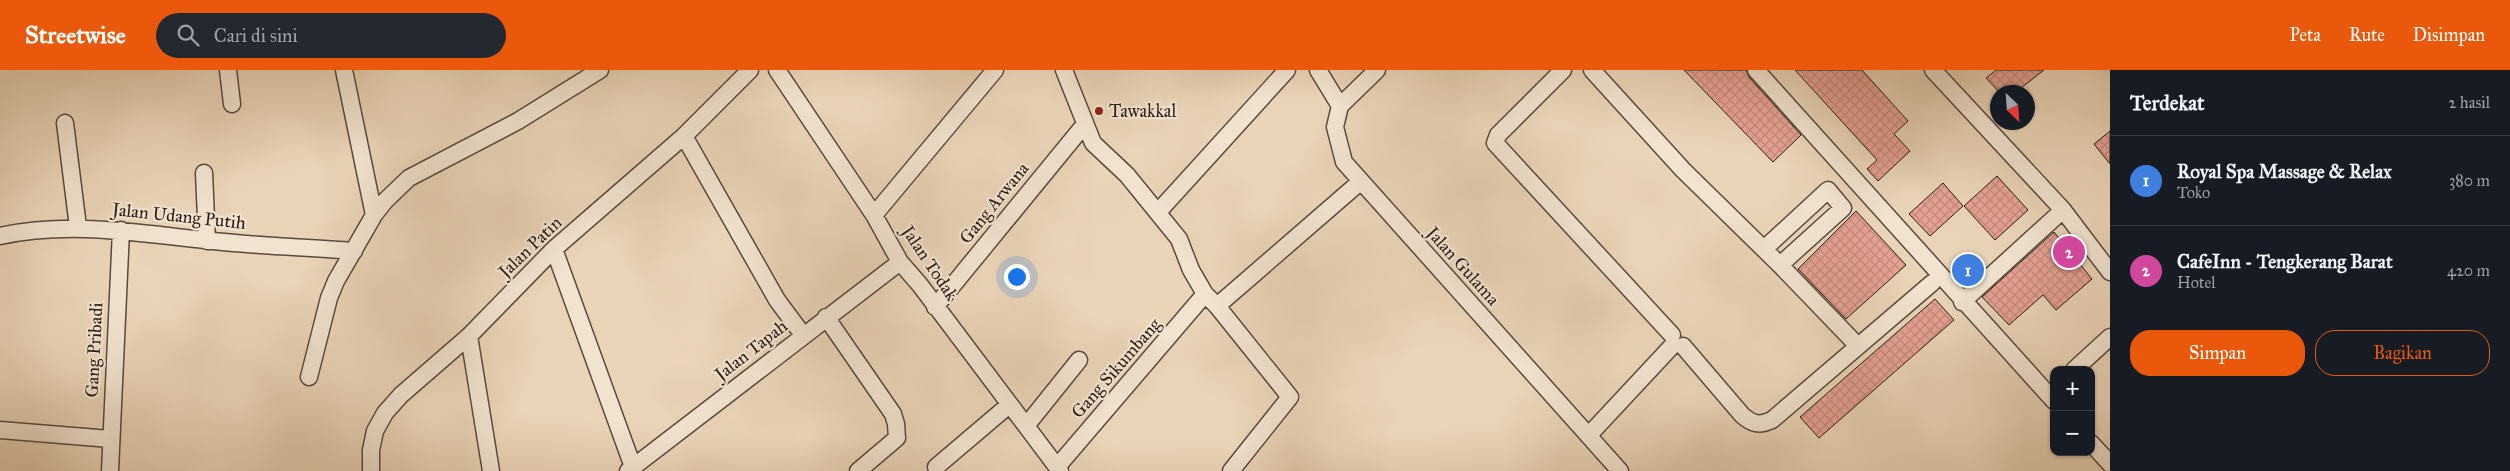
<!DOCTYPE html>
<html lang="id">
<head>
<meta charset="utf-8">
<style>
  body { margin:0; font-family:"IM FELL Great Primer",serif; background:#242831; color:#f1f3f6 }
  .controls { position:absolute; right:15px; bottom:15px; display:grid; overflow:hidden; border-radius:10px; box-shadow:0 1px 4px #0004 }
  .controls button { width:45px; height:45px; display:grid; place-items:center; padding:0; border:0; border-bottom:1px solid #363941; background:#171b24; color:#f1f3f6; font:25px sans-serif }
  .compass { position:absolute; left:1990px; top:15px; width:45px; height:45px; border-radius:50%; background:#171b24; box-shadow:0 1px 4px #0004; rotate:155deg }
  .you { position:absolute; left:1016px; top:206px; width:18px; height:18px; margin:-12px; border:4px solid #fff; border-radius:50%; background:#1a73e8; box-shadow:0 0 0 8px #1a73e833 }
  .badge { display:grid; place-items:center; width:32px; height:32px; border-radius:50%; background:#ea580c; color:#fff; font-size:16px; font-weight:700 }
  .pin { position:absolute; translate:-50% -50%; border:2px solid #fff; box-shadow:0 1px 5px #0006 }
  .list { margin:0; padding:0; list-style:none }
  h2 { display:flex; justify-content:space-between; align-items:center; height:65px; margin:0; padding:0 20px; font-size:21px }
  h2 small { font-size:16px; font-weight:400; color:#9ea1a6 }
  .list li { display:grid; grid-template-columns:32px 1fr auto; gap:15px; align-items:center; box-sizing:border-box; height:90px; padding:0 20px; border-top:1px solid #363941 }
  .list b { display:block; font-size:19px; white-space:nowrap }
  .list p { margin:0; font-size:16px; white-space:nowrap; color:#9ea1a6 }
  .list em { font-size:16px; font-style:normal; color:#9ea1a6 }
  .actions { display:flex; gap:10px; padding:15px 20px }
  .actions a { flex:1; padding:11px 0; border:1px solid #ea580c; border-radius:20px; text-align:center; font-size:18px; color:#ea580c }
  .actions .main { background:#ea580c; color:#fff }
  .icon { flex:none; width:28px; height:28px; fill:none; stroke:currentColor; stroke-width:2; stroke-linecap:round; stroke-linejoin:round }
  .map { position:relative; flex:none; width:2110px; height:401px; overflow:hidden }
  header { display:flex; align-items:center; gap:30px; box-sizing:border-box; height:70px; padding:0 25px; background:#ea580c; color:#fff }
  header strong { font-size:24px }
  nav { display:flex; gap:28px; margin-inline-start:auto; font-size:18px }
  .search { width:350px; height:45px; background:#242831; display:flex; align-items:center; gap:12px; box-sizing:border-box; padding:0 18px; border-radius:28px; color:#9ea1a6; font-size:19px }
  main { display:flex }
  aside { flex:1; background:#171b24 }
  .map>svg:first-child { display:block }
</style>
</head>
<body>
<header>
<strong>Streetwise</strong>
<div class="search"><svg class="icon" aria-label="search" viewBox="0 0 24 24"><circle cx="10" cy="10" r="6"/><path d="M15 15l6 6"/></svg>Cari di sini</div>
<nav><a>Peta</a><a>Rute</a><a>Disimpan</a></nav>
</header>
<main>
<div class="map">
<svg width="2110" height="401" viewBox="0 0 2110 401">
  <defs>
    <pattern id="building-cross-hatch" width="8" height="8" patternUnits="userSpaceOnUse" patternTransform="scale(1.25)"><rect width="8" height="8" fill="#e5a192"/><path d="M0 0l8 8M0 8l8-8" fill="none" stroke="#c48a7d"/></pattern>
  </defs>
  <rect width="100%" height="100%" fill="#ead4b7"/>
  <filter id="stains"><feTurbulence type="fractalNoise" baseFrequency=".004" numOctaves="4"/><feColorMatrix values="0 0 0 0 .2 0 0 0 0 .09 0 0 0 0 .02 0 0 0 .5 -.17"/></filter>
  <radialGradient id="worn" r=".72"><stop offset=".6" stop-color="#630" stop-opacity="0"/><stop offset="1" stop-color="#630" stop-opacity=".3"/></radialGradient>
  <path fill="url(#building-cross-hatch)" stroke="#291c18" d="M1684,0H1746L1749,7L1801,65L1773,92Z
    M1795,0H1862L1908,51L1894,64L1910,81L1878,111L1867,99L1877,90Z
    M1996,0H2044L2016,22H1999L1986,8Z
    M2110,61V94L2094,74Z
    M1997,106L2028,140L1995,170L1964,136Z
    M1943,113L1963,136L1930,166L1909,144Z
    M1856,141L1906,195L1846,249L1798,199Z
    M2054,162L2092,209L2056,240L2043,225L2009,255L1982,227Z
    M1935,229L1954,250L1819,368L1800,347Z"/>
  <g fill="none" stroke-linecap="round" stroke-linejoin="round">
    <defs>
      <path id="minor" d="M228,0L232,34
        M344,0L374,145
        M777,0L874,145L900,192L920,215L1060,401
        M1064,0L1093,73L1127,105L1179,169L1191,200L1205,224L1217,236L1290,327L1231,401
        M1318,0L1340,36L1335,57L1344,92L1620,401
        M1563,0L1498,65L1495,73L1672,265
        M1592,0L1683,100L1780,195L1857,275
        M1756,0L2054,331
        M1933,0L2063,140L2110,202
        M1340,36L1377,0
        M65,53L78,157
        M684,66L777,230L803,265
        M204,103L207,171
        M1158,142L1287,0
        M874,145L995,0
        M0,166C69,151 136,163 205,170C254,176 304,177 354,181
        M554,179L633,397
        M1764,179L1828,120L1843,138L1780,195
        M1962,232L2063,140
        M1217,236L1360,112
        M935,237L1085,54
        M826,247L893,344L896,354L897,368L858,401
        M469,266L491,401
        M1683,276L1742,345C1752,354 1759,356 1772,350L1932,213
        M2074,300L2110,267
        M309,307L329,228L336,211L374,145L385,131L409,108L518,51L600,0
        M1026,356L1079,290
        M0,360L110,369
        M1589,365L1672,276
        M2091,373L2110,394
        M936,397L1009,335
        M1057,397L1205,224
        M110,401L121,160
        M371,401V380L375,361L385,343L401,325L469,266L554,179L684,66L750,0
        M628,401L900,192"/>
    </defs>
    <use href="#minor" stroke="#594a40" stroke-width="19"/>
    <use href="#minor" stroke="#f1e3d0" stroke-width="16"/>
  </g>
  <circle fill="#8f2418" stroke="#f1e3d0" stroke-width="2" cx="1099" cy="41" r="5"/>
  <g text-anchor="middle" stroke-width="4.5" stroke-linejoin="round" paint-order="stroke">
    <g font-size="18" fill="#291c18" stroke="#f1e3d0" text-anchor="start">
      <text x="1109" y="47">Tawakkal</text>
    </g>
    <g font-size="18" fill="#291c18" stroke="#f1e3d0">
      <text transform="translate(994 133) rotate(-51)" y="6">Gang Arwana</text>
      <text transform="translate(179 146) rotate(6)" y="6">Jalan Udang Putih</text>
      <text transform="translate(530 177) rotate(-44)" y="6">Jalan Patin</text>
      <text transform="translate(930 193) rotate(56)" y="6">Jalan Todak</text>
      <text transform="translate(1463 196) rotate(48)" y="6">Jalan Gulama</text>
      <text transform="translate(94 280) rotate(-87)" y="6">Gang Pribadi</text>
      <text transform="translate(751 280) rotate(-38)" y="6">Jalan Tapah</text>
      <text transform="translate(1116 298) rotate(-49)" y="6">Gang Sikumbang</text>
    </g>
  </g>
  <rect width="100%" height="100%" filter="url(#stains)"/>
  <rect width="100%" height="100%" fill="url(#worn)"/>
</svg>
<div class="controls">
<button>+</button>
<button>−</button>
</div>
<svg class="compass" viewBox="-18 -18 36 36"><path d="M0-13l5 13h-10z" fill="#e53935"/><path d="M0 13l5-13h-10z" fill="#9ea1a6"/></svg>
<div class="you"></div>
<div class="pin badge" style="left:1968px;top:200px;background:#3f7fe0">1</div>
<div class="pin badge" style="left:2069px;top:182px;background:#d1479c">2</div>
</div>
<aside>
<h2>Terdekat<small>2 hasil</small></h2>
<ul class="list">
<li><span class="badge" style="background:#3f7fe0">1</span><div><b>Royal Spa Massage &amp; Relax</b><p>Toko</p></div><em>380 m</em></li>
<li><span class="badge" style="background:#d1479c">2</span><div><b>CafeInn - Tengkerang Barat</b><p>Hotel</p></div><em>420 m</em></li>
</ul>
<div class="actions"><a class="main">Simpan</a><a>Bagikan</a></div>
</aside>
</main>
</body>
</html>
